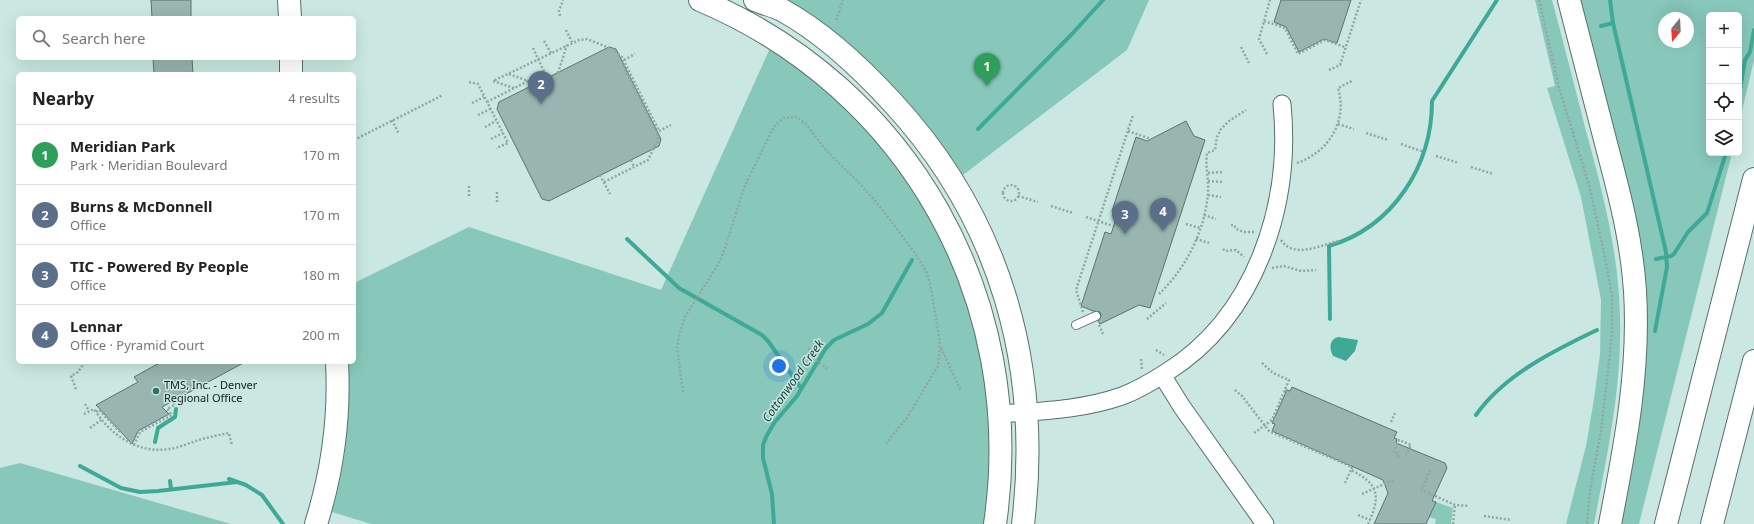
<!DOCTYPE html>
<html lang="en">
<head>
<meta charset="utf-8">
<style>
  body { margin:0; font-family:"Noto Sans",sans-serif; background:#f2f2f2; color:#222 }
  .controls { position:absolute; right:12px; top:12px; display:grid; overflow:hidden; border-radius:6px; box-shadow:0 4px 16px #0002 }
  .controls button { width:36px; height:36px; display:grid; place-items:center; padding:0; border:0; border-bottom:1px solid #e0e0e0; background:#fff; color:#222; font:20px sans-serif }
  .compass { position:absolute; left:1658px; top:12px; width:36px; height:36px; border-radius:50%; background:#fff; box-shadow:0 4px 16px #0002; rotate:198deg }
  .you { position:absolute; left:779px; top:366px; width:14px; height:14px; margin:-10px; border:3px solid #fff; border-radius:50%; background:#1a73e8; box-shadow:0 0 0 6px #1a73e833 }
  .badge { display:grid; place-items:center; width:26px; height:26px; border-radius:50%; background:#db2777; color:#fff; font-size:13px; font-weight:700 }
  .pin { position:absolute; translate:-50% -33px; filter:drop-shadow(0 1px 2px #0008) }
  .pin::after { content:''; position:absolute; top:21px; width:14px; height:12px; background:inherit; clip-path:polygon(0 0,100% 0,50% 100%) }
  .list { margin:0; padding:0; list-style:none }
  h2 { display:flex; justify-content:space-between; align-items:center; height:52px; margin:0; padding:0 16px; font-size:17px }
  h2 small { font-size:13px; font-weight:400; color:#767676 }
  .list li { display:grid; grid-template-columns:26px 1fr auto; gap:12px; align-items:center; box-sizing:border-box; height:60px; padding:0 16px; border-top:1px solid #e0e0e0 }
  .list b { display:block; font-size:15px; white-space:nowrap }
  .list p { margin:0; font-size:13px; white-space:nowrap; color:#767676 }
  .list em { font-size:13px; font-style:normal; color:#767676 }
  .icon { flex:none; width:22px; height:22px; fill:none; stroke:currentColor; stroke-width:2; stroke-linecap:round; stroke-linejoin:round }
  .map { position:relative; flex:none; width:1754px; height:524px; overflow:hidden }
  .search { position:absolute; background:#fff; box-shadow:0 4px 16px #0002; left:16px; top:16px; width:340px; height:44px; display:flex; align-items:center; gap:10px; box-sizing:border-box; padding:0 14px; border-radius:6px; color:#767676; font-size:15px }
  .panel { position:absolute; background:#fff; box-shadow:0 4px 16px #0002; left:16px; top:72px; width:340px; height:292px; border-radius:6px }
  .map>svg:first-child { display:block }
</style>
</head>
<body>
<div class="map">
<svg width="1754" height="524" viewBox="0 0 1754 524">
  <rect width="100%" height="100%" fill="#cae8e1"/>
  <path fill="#88c8bb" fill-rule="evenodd" d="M782,0H1149L1127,50L963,175C931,127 896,84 852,47L847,41L843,43Z
    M1535,0H1552C1564,44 1575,88 1586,131C1603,193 1619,254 1620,318C1622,388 1607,456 1594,524H1566L1586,446L1594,399L1600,354L1601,300L1581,197L1547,88L1555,86Z
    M1576,0H1754V60L1739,123V15H1709V153H1732L1639,524H1618L1642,373ZM1664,18H1688V42H1664Z
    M771,46L858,116L924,201L974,313L992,425L987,524H371L332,512C346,463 351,413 348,362H354V283L469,227L661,290Z
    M20,463L231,524H0V468Z
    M1436,502L1453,508L1451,524H1435L1436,519L1429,517Z"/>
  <path fill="#3fa998" d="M1338,337L1358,340L1355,351L1346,361L1333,356C1329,348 1329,340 1338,337Z"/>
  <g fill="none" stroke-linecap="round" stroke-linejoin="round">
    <path stroke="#3fa998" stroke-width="4" d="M1610,0L1613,23L1666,252L1667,267L1655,331
      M1601,26L1613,23
      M1739,96L1745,60L1750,52L1754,30
      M978,129L1072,34L1103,0
      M627,239L679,288L762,335L768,341L801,388
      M1656,259L1671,256L1674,254L1688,232L1707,213L1726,153
      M1330,319L1329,246C1393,227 1432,166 1432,101L1497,0
      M1476,415C1504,375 1555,350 1597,330
      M155,442L158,428L175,417L176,409
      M80,466L121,488L140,492L158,491L237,482
      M229,479L246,485L262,495L283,524
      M170,481L171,489
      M774,524L772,494L763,458V445L766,437L774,423L797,396L826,348L834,340L868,324L882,313L912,260"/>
  </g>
  <path fill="#98b5af" stroke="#59746e" d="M151,0H191V18H152Z
    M1281,0H1351L1337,43L1324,39L1299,52L1286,27L1274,22Z
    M609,47L616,49L661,139L659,146L549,201L542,199L497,109L499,102Z
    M153,58H192L193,74H154Z
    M1186,121L1194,136L1205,140L1150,308L1139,305L1100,324L1098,321L1101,316L1100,312L1093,311L1081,306L1105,232L1111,234L1116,219L1112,211L1136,137L1147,141Z
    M161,362H245L162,407L169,414L138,431L132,444L96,405L138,382L134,377Z
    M1292,387L1397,432L1394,438L1397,439L1396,443L1445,463L1447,468L1432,501L1436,502L1426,524H1374L1388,493L1383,480L1272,431L1275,424L1272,423L1287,390L1290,391Z"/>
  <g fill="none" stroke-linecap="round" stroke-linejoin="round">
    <defs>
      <path id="lane" d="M1076,325L1096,316"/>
      <path id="street" d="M1162,375L1182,407L1265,524
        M1000,414C1041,411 1082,410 1122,396C1138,390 1153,381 1167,372C1256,316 1292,205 1282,104"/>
      <path id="secondary" d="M289,0L290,18
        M700,0C909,88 1028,300 995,524
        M755,0C764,4 774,6 782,10C824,33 861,68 893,103C1001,220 1042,367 1023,524
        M291,58V74
        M316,524C333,470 340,418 337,362"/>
      <path id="highway" d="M1569,0C1582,52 1596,103 1609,155C1621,200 1632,244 1635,291C1640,370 1625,447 1610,524
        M1666,524L1754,179
        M1712,524L1754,361"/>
    </defs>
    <use href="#lane" stroke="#56716b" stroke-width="10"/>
    <use href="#street" stroke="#56716b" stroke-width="19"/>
    <use href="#secondary" stroke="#56716b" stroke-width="24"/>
    <use href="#highway" stroke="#56716b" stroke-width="24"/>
    <path stroke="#8fa7a1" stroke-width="2.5" stroke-dasharray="2 2" stroke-linecap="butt" d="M1539,0L1559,88L1589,185L1605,257L1612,296V332L1609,362L1601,431L1590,491L1587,524
      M560,16L559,11L563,0
      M836,20L843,0
      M1264,21L1285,28L1298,54L1325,40L1345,47
      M566,30L572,42
      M544,41L551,53
      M1241,47L1249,63
      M533,48L547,78
      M1267,54L1259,39L1270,0
      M624,60L635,54
      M1329,70L1340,65L1361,0
      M558,73L567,45
      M509,74L536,84
      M469,82L478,84L508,143L496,148
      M514,88L493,81L579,40L587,39L612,49L622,57L659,131
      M487,102L528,81
      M472,103L484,97
      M478,115L490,109
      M392,120L399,134
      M1338,124L1354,129
      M485,127L496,121
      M659,131L671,125
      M1128,131L1151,139
      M1366,133L1388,140
      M491,139L503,133
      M354,140L443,95
      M1401,144L1424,152
      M1436,156L1459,163
      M631,160L634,167
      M1297,163C1329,152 1348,121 1338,88L1352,81
      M1471,167L1493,174
      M1208,173L1223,172
      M600,175L610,194
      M1208,181L1223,182
      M604,182L648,160L658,139L657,134L622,64
      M1003 193a8 8 0 1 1 16 0a8 8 0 1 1-16 0Z
      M497,192V204
      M1208,195L1221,197
      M469,196V185
      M1018,196L1038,202
      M1051,206L1073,213
      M1204,215L1216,219
      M1086,217L1113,226
      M1186,224L1200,228
      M1231,225H1234L1236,229L1244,232H1254
      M1196,239L1209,243
      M1281,240C1294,260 1322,244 1339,241
      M1223,249L1225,251L1236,250L1244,257
      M1272,268L1284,266L1301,271L1316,270
      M1159,294C1186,268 1205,231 1208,193C1209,180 1205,166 1207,153L1215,150L1217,137L1221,129L1229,121L1246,110
      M1083,312L1076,290L1133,115
      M1147,319L1166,303
      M1099,325L1103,334
      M809,348V355L829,370
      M941,348L961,391
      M1156,350L1164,355
      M1141,359L1142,370
      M76,389L71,376L78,372L85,362
      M1235,390L1242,396L1269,431L1352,467L1351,470C1379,484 1381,496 1368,524
      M1285,390L1290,392
      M683,392L677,348L679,336L685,317L720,261L725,248L744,188L770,134L776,124L784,118L796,117L806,124L825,149L863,187L882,209L915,253L926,271L930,283L940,343L938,366L906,419L885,445
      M85,404L89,411
      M84,414L94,409L96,412
      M1391,422L1395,413
      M90,428L101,420
      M120,432L99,410L96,412C112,436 139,454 169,449C179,448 189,443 199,440C209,437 219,435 229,433L232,446
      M1254,433L1272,420L1289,380L1273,373L1261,362
      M134,445L140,432L172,415L167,409L175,405L173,401
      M1398,457L1399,454L1394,452L1399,440L1411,445L1405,457
      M1430,470L1422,490L1455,505L1469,506
      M1345,483L1351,470
      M1362,494L1393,480
      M1358,515L1370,520
      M1484,516L1511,520
      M1453,524L1455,505"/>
    <use href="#lane" stroke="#fff" stroke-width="8"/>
    <use href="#street" stroke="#fff" stroke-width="17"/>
    <use href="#secondary" stroke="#fff" stroke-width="22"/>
    <use href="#highway" stroke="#fff" stroke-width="22"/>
  </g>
  <circle fill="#2d7266" stroke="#cae8e1" stroke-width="1.5" cx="156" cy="391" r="4"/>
  <g text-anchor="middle" stroke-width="3" stroke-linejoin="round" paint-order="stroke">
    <g font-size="11" fill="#121d1a" stroke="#cae8e1" text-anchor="start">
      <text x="164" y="389">TMS, Inc. - Denver<tspan x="164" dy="13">Regional Office</tspan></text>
    </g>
    <g font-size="12" font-style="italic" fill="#103f38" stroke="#cae8e1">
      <text transform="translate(793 381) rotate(-55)" y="4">Cottonwood Creek</text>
    </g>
  </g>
</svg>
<div class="controls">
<button>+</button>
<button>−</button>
<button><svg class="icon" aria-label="locate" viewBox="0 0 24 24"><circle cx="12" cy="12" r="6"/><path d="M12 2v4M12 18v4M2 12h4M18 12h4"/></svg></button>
<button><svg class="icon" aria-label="layers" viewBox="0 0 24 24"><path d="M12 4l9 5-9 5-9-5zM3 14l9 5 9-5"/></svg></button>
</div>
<svg class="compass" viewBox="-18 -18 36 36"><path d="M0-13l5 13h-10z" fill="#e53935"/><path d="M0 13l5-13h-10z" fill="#767676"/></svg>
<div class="you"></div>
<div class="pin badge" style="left:987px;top:86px;background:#2e9e5b">1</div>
<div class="pin badge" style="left:541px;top:104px;background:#5c6f8a">2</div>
<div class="pin badge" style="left:1125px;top:234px;background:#5c6f8a">3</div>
<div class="pin badge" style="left:1163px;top:231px;background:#5c6f8a">4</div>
<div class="search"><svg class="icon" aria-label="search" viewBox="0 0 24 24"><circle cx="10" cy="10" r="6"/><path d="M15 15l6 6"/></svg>Search here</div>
<section class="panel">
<h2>Nearby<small>4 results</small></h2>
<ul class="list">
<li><span class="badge" style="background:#2e9e5b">1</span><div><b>Meridian Park</b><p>Park · Meridian Boulevard</p></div><em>170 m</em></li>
<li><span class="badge" style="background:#5c6f8a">2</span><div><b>Burns &amp; McDonnell</b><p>Office</p></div><em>170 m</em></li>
<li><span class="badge" style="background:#5c6f8a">3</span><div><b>TIC - Powered By People</b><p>Office</p></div><em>180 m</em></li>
<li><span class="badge" style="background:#5c6f8a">4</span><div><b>Lennar</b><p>Office · Pyramid Court</p></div><em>200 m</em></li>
</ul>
</section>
</div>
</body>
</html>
